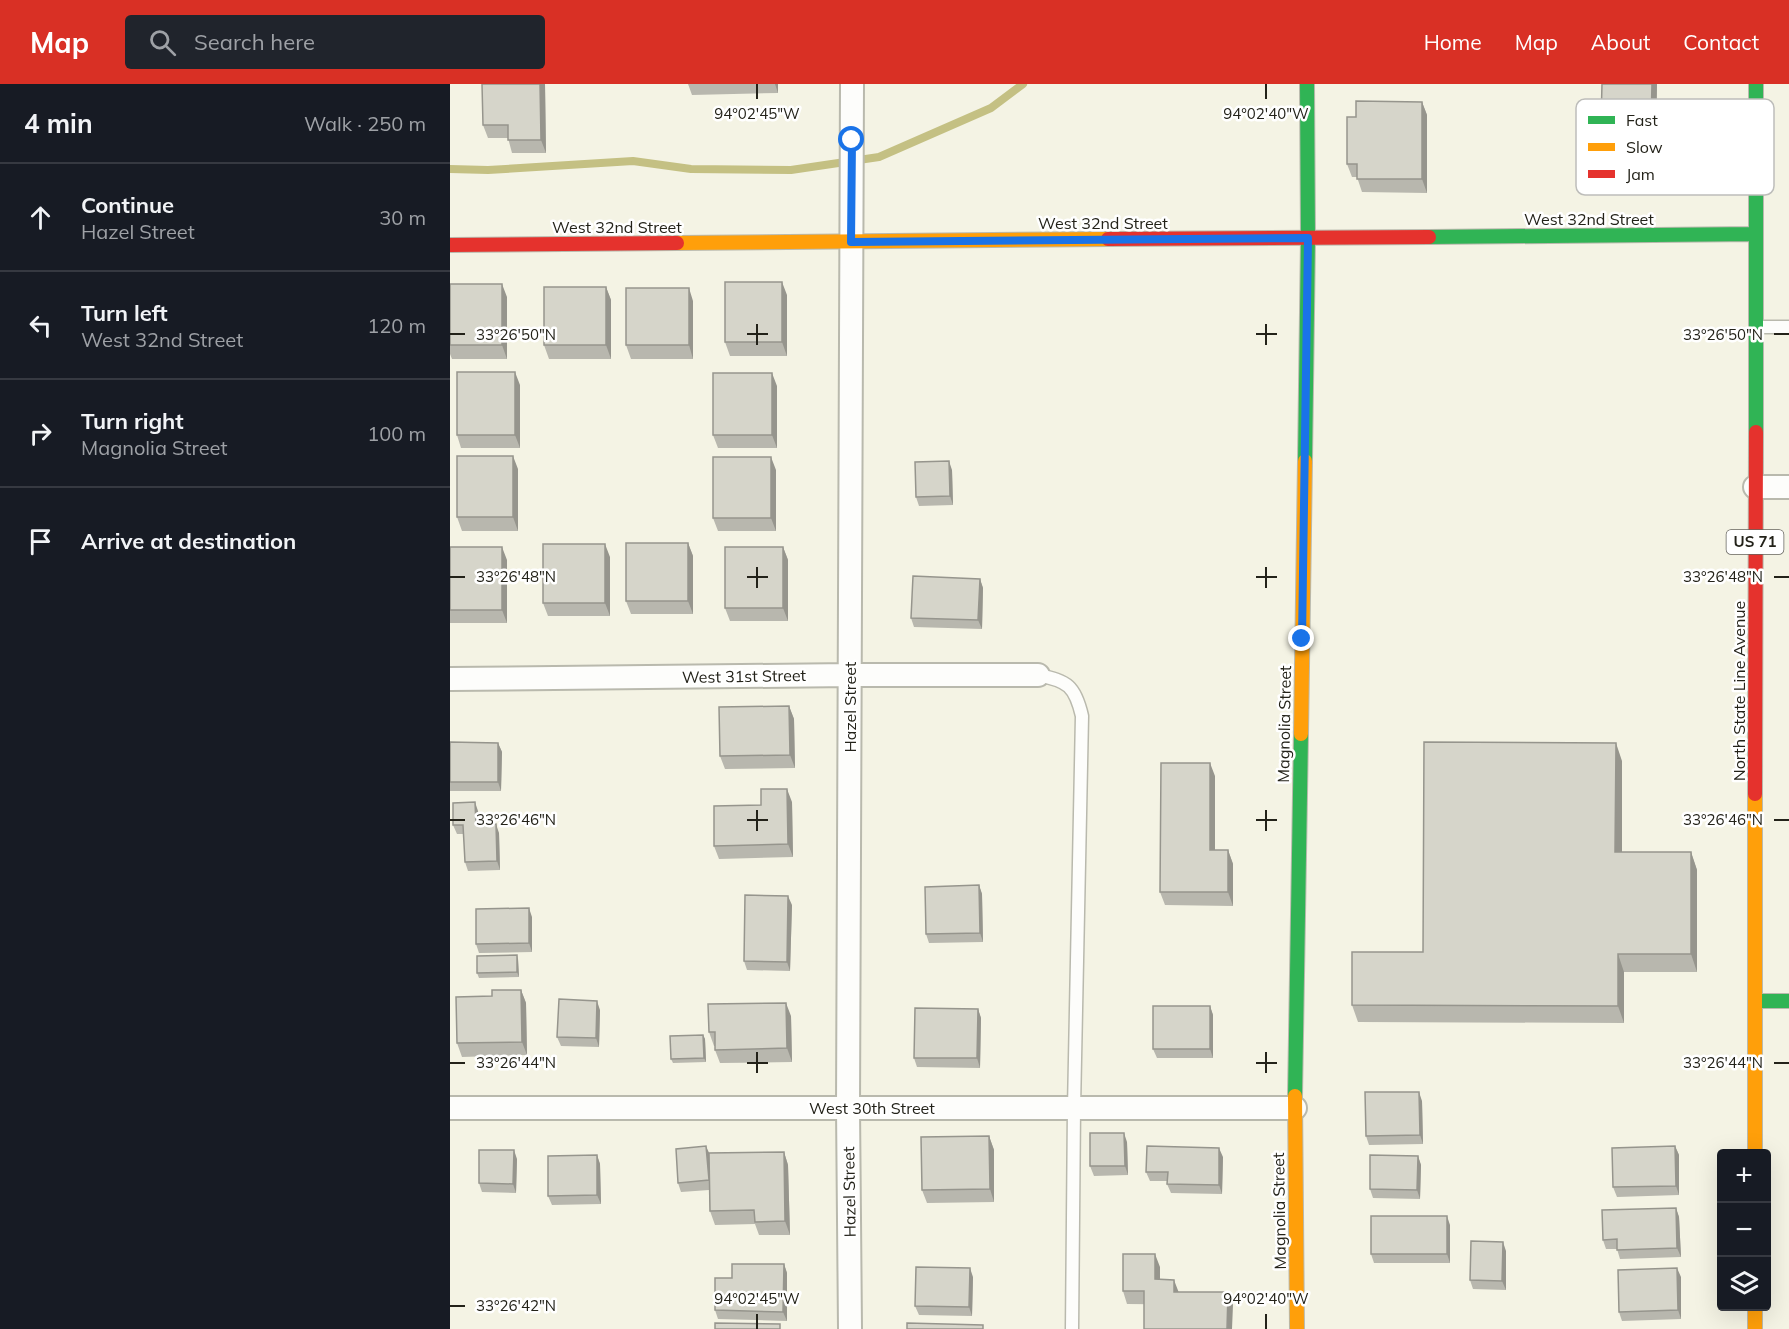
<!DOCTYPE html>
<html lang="en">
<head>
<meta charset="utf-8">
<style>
  body { margin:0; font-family:Mulish,sans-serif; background:#20242c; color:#f1f3f6 }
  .controls { position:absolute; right:18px; bottom:18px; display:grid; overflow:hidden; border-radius:6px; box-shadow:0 6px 24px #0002 }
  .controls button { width:54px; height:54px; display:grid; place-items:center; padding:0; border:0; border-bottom:2px solid #363941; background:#171b24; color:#f1f3f6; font:30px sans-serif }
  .stop { position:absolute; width:18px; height:18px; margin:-14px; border:4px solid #1a73e8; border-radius:50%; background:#fff }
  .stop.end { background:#1a73e8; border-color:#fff; box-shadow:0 2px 6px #0008 }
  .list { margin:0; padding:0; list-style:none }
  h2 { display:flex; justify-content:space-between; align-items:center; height:78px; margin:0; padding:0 24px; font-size:26px }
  h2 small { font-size:20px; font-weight:400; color:#9ea1a6 }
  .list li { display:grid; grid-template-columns:39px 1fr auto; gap:18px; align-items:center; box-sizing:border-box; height:108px; padding:0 24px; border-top:2px solid #363941 }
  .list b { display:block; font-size:22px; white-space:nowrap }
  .list p { margin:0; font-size:20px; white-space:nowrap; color:#9ea1a6 }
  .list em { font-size:20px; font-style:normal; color:#9ea1a6 }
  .icon { flex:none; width:33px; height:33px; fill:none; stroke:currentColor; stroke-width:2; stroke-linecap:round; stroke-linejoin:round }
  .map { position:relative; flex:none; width:1339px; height:1245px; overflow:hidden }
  header { display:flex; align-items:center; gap:36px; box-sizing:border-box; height:84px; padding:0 30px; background:#d93025; color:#fff }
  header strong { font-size:28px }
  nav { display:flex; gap:33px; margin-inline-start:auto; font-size:21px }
  .search { width:420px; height:54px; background:#20242c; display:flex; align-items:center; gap:15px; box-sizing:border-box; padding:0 21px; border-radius:6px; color:#9ea1a6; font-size:22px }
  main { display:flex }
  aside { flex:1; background:#171b24 }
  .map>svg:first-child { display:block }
</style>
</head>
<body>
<header>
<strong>Map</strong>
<div class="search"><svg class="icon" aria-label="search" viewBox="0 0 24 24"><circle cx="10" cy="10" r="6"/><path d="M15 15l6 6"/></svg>Search here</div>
<nav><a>Home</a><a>Map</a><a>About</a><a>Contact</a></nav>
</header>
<main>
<aside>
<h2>4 min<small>Walk · 250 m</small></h2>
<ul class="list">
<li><svg class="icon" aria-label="ahead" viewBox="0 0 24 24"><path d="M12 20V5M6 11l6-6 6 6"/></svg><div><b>Continue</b><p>Hazel Street</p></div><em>30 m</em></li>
<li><svg class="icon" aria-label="left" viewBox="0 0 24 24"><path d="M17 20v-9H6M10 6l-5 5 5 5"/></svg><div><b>Turn left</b><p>West 32nd Street</p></div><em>120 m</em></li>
<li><svg class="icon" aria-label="right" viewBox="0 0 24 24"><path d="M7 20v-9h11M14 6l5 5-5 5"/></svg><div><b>Turn right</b><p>Magnolia Street</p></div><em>100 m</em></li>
<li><svg class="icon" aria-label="arrive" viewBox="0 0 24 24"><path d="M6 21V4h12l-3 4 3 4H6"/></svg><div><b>Arrive at destination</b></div></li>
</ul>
</aside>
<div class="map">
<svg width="1339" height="1245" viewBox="0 0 1339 1245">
  <rect width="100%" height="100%" fill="#f4f3e4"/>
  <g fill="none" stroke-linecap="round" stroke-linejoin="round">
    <path stroke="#c4c083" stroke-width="8" d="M0,85L38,86L183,77L241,85L341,86L429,73L541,24L573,0"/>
    <defs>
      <path id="lane" d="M1307,243H1339
        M588,591C618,597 625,602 632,632L624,1024L622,1245"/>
      <path id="street" d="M1305,403H1339
        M0,595L401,591H588
        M0,1024H845
        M400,1245L398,1024L402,0"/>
      <path id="fast" d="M979,153L1306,150
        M1306,348V0
        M855,377L858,154L857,0
        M1305,917H1339
        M845,1012L851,650"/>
      <path id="slow" d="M227,159L658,155
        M851,650L855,377
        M845,1012L847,1245
        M1305,1070V710
        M1305,1222V1245"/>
      <path id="jam" d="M658,155L979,153
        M0,161L227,159
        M1305,710L1306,348"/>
    </defs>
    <use href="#lane" stroke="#b9b9ad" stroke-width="15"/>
    <use href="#street" stroke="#b9b9ad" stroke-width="26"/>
    <use href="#fast" stroke="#b9b9ad" stroke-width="16"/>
    <use href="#slow" stroke="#b9b9ad" stroke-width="16"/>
    <use href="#jam" stroke="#b9b9ad" stroke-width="16"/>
    <use href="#lane" stroke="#fdfdfb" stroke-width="12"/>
    <use href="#street" stroke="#fdfdfb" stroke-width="22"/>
    <use href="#fast" stroke="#30b455" stroke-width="14"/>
    <use href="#slow" stroke="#ff9f0a" stroke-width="14"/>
    <use href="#jam" stroke="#e5322d" stroke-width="14"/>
  </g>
  <path fill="#b8b7ae" d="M95,0L96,69H62L58,54H38L33,41Z
    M238,0H328V9L242,11Z
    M1152,0H1207L1206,53L1156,52L1151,38Z
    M972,18L977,31V109L912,108L907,93H902L897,80Z
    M0,200L57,213V275H2L0,270Z
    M156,203L161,216V275H99L94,261Z
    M337,211V272H280L275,258Z
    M243,217V275H181L176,261Z
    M70,301V364H11L7,351Z
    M327,302V364H268L263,351Z
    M68,385V447H12L7,433Z
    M326,386V447H268L263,434Z
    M502,386L503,421L469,422L466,413Z
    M238,459L243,472V530H181L176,517Z
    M0,463L57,476V539H0Z
    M333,463L338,476V537H280L275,524Z
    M160,473V532H98L93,519Z
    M530,495L533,504L532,545L464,543L461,534Z
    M339,622L344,635L345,684L275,685L270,672Z
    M0,658L48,659L52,668L51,707H0Z
    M1172,677V768H1241L1247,786V888H1174V939L908,938L902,921L973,868Z
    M765,692V766H778L783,780V822L715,821L710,808Z
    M342,718L343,773L269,775L264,762L311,721Z
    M28,727L29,740L49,749L50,786L18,787L15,778L14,750H7L3,741Z
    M529,801L532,810L533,858L479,859L476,850Z
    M342,821L340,887L297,886L294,877Z
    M82,833V868L29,869L26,860Z
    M68,875L69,893L29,894L27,889Z
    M71,906L76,919L77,971L12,973L7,959L42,912Z
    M760,922L763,931V974H707L703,965Z
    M528,925L531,934L530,984L467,983L464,974Z
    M150,926L149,963L111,962L107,953Z
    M341,932L342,978L270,979L265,966V962H264L259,948Z
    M253,951L255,955L256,978L223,979L221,975Z
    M972,1017L973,1060L919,1061L916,1052Z
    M539,1052L544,1066V1118L477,1119L472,1106Z
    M677,1058L678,1091L644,1092L640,1082Z
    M1225,1062L1229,1071V1111L1167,1113L1163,1103Z
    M334,1068L338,1081L340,1151H309L305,1140L265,1141L260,1127L259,1106L231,1108L228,1099L259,1069Z
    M147,1071L150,1080L151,1120L102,1121L98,1112Z
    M968,1072L971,1081L970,1115L923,1114L920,1105Z
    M773,1073L772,1110L721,1109L717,1100V1097H700L696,1088Z
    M67,1075L66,1109L32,1108L29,1099Z
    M1226,1124L1229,1133L1231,1173L1170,1175L1167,1165H1156L1153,1156Z
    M1000,1141V1179H924L921,1170Z
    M1056,1167V1206L1023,1205L1020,1196Z
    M334,1180L337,1189V1237L268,1235L265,1226L282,1194Z
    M710,1183V1195L728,1208L783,1221L677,1220L673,1207Z
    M523,1193L522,1232L469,1231L465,1222Z
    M1231,1193V1235L1172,1237L1169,1228Z"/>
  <path fill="#96958d" d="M90,0H95L96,69L91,56Z
    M325,0H328V9Z
    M1202,0H1207L1206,53L1201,39Z
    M972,18L977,31V109L972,95Z
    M332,198L337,211V272L332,258Z
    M52,200L57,213V275L52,261Z
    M156,203L161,216V275L156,261Z
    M239,204L243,217V275L239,261Z
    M65,288L70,301V364L65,351Z
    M322,289L327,302V364L322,351Z
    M63,372L68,385V447L63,433Z
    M321,373L326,386V447L321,434Z
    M499,377L502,386L503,421L500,412Z
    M238,459L243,472V530L238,517Z
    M155,460L160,473V532L155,519Z
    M52,463L57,476V539L52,526Z
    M333,463L338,476V537L333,524Z
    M530,495L533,504L532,545L528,536Z
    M339,622L344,635L345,684L340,671Z
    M48,659L52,668L51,707L48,698Z
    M1166,659L1172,677V786L1165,768Z
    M760,679L765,692V779L760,766Z
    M337,705L342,718L343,773L338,760Z
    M25,718L28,727L29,750L26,741Z
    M46,740L49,749L50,786L47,777Z
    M778,766L783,780V822L778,808Z
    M1241,768L1247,786V888L1241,870Z
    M529,801L532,810L533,858L530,849Z
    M338,812L342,821L340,887L337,878Z
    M79,824L82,833V868L79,859Z
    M1168,870L1174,888V939L1168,922Z
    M67,871L68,875L69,893L67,888Z
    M71,906L76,919L77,971L72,958Z
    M147,917L150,926L149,963L146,954Z
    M336,919L341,932L342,978L337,964Z
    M760,922L763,931V974L760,965Z
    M528,925L531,934L530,984L527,974Z
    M253,951L255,955L256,978L254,974Z
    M969,1008L972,1017L973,1060L970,1051Z
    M674,1049L677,1058L678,1091L675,1082Z
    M539,1052L544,1066V1118L540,1105Z
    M256,1062L260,1071L262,1106L259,1096Z
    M1225,1062L1229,1071V1111L1226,1102Z
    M769,1064L773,1073L772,1110L769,1101Z
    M64,1066L67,1075L66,1109L63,1100Z
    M334,1068L338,1081L340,1151L335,1137Z
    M147,1071L150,1080L151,1120L147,1111Z
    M968,1072L971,1081L970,1115L967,1106Z
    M1226,1124L1229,1133L1231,1173L1227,1164Z
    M997,1132L1000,1141V1179L997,1170Z
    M1053,1158L1056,1167V1206L1052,1197Z
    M705,1170L710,1183V1209L705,1195Z
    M334,1180L337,1189V1237L333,1228Z
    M520,1184L523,1193L522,1232L519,1223Z
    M1227,1184L1231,1193V1235L1228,1226Z
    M724,1196L729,1209L724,1208Z
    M778,1208L783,1221L782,1245H777Z"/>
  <path fill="#d6d5ca" stroke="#96958d" stroke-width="1.5" d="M32,0H90L91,56H58V41H33Z
    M1152,0H1202L1201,39L1151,38Z
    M906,17L972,18V95H907V80H897V33H906Z
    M275,198H332V258H275Z
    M0,200H52V261H0Z
    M94,203H156V261H94Z
    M176,204H239V261H176Z
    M7,288H65V351H7Z
    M263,289H322V351H263Z
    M7,372H63V433H7Z
    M263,373H321V434H263Z
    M499,377L500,412L466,413L465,378Z
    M176,459H238V517H176Z
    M93,460H155V519H93Z
    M0,463H52V526H0Z
    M275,463H333V524H275Z
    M463,492L530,495L528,536L461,534Z
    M339,622L340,671L270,672L269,623Z
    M0,658L48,659V698H0Z
    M974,658L1166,659L1165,768H1241V870H1168V922L902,921V868H973Z
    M711,679H760V766H778V808H710Z
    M311,705H337L338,760L264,762V722L311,721Z
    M25,718L26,741L46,740L47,777L15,778L13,741H3V719Z
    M529,801L530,849L476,850L475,803Z
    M295,811L338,812L337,878L294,877Z
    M79,824V859L26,860V825Z
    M67,871V888L27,889V872Z
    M42,906H71L72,958L7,959L6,913L42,912Z
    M109,915L147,917L146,954L107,953Z
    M336,919L337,964L265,966V948H259L258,920Z
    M703,922H760V965H703Z
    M465,924L528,925L527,974H464Z
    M253,951L254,974L221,975L220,952Z
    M915,1008H969L970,1051L916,1052Z
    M640,1049H674L675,1082H640Z
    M539,1052L540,1105L472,1106L471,1053Z
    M256,1062L259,1096L228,1099L226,1065Z
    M697,1062L769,1064V1101L717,1100L718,1088H696Z
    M1225,1062L1226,1102L1163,1103L1162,1064Z
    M29,1066H64L63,1100L29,1099Z
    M334,1068L335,1137L305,1138L304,1126L260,1127L259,1069Z
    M147,1071V1111L98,1112V1072Z
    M920,1071L968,1072L967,1106L920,1105Z
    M1226,1124L1227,1164L1167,1166V1155L1153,1156L1152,1126Z
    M921,1132H997V1170H921Z
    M1021,1157L1053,1158L1052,1197L1020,1196Z
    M673,1170H705V1195L724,1196V1208H778L777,1245H694V1207H673Z
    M282,1180H334L333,1228L265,1226V1194H282Z
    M466,1183L520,1184L519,1223L465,1222Z
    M1227,1184L1228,1226L1169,1228L1168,1186Z
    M265,1239L330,1240V1245H265Z
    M457,1239L533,1241V1245H457Z"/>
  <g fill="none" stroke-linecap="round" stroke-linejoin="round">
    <path stroke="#1a73e8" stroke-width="8" d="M402,56L401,158L858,154L852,555"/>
  </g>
  <path fill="none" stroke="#232219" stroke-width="2" d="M307,0V15M816,0V15M307,240V261M816,240V261M0,250H15M297,250H318M806,250H827M1324,250H1339M307,483V504M816,483V504M0,493H15M297,493H318M806,493H827M1324,493H1339M307,726V747M816,726V747M0,736H15M297,736H318M806,736H827M1324,736H1339M307,968V989M816,968V989M0,979H15M297,979H318M806,979H827M1324,979H1339M0,1222H15M307,1230V1245M816,1230V1245"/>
  <g text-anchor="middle" stroke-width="5" stroke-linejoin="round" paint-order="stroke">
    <rect fill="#fff" stroke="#65645e" stroke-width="1.5" x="1276.5" y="446" width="57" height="24" rx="4.5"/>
    <g font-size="15" font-weight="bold" fill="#232219">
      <text x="1305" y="463">US 71</text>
    </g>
    <g font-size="16" fill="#232219" stroke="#fff">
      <text x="1139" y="141">West 32nd Street</text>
      <text x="653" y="145">West 32nd Street</text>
      <text x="167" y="149">West 32nd Street</text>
      <text transform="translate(294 592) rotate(-1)" y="6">West 31st Street</text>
      <text transform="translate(1289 607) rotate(-90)" y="6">North State Line Avenue</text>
      <text transform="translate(400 623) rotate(-90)" y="6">Hazel Street</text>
      <text transform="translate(834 640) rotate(-89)" y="6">Magnolia Street</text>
      <text x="422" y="1030">West 30th Street</text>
      <text transform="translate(399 1108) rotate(-91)" y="6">Hazel Street</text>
      <text transform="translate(829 1127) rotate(-91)" y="6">Magnolia Street</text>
    </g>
  </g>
  <rect x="1126" y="15" width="198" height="96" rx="9" fill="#fff" stroke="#bdbdba" stroke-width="1.5"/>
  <rect x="1138" y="32" width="27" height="8" fill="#30b455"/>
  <rect x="1138" y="59" width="27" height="8" fill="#ff9f0a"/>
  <rect x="1138" y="86" width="27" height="8" fill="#e5322d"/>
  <g font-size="16" fill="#232219">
    <text x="1176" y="42">Fast</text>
    <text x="1176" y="69">Slow</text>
    <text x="1176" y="96">Jam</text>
  </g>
  <g font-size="15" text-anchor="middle" fill="#232219" stroke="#fff" stroke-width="5" stroke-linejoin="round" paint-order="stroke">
    <text x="307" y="35">94°02'45"W</text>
    <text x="816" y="35">94°02'40"W</text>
    <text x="66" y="256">33°26'50"N</text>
    <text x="1273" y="256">33°26'50"N</text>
    <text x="66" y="498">33°26'48"N</text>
    <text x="1273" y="498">33°26'48"N</text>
    <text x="66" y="741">33°26'46"N</text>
    <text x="1273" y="741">33°26'46"N</text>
    <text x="66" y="984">33°26'44"N</text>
    <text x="1273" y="984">33°26'44"N</text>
    <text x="307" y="1220">94°02'45"W</text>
    <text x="816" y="1220">94°02'40"W</text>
    <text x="66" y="1227">33°26'42"N</text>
  </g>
</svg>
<div class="controls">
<button>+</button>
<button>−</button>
<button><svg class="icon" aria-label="layers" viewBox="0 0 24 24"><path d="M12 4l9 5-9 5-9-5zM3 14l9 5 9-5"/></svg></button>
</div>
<div class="stop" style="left:402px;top:56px"></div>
<div class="stop end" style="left:852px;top:555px"></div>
</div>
</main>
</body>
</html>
